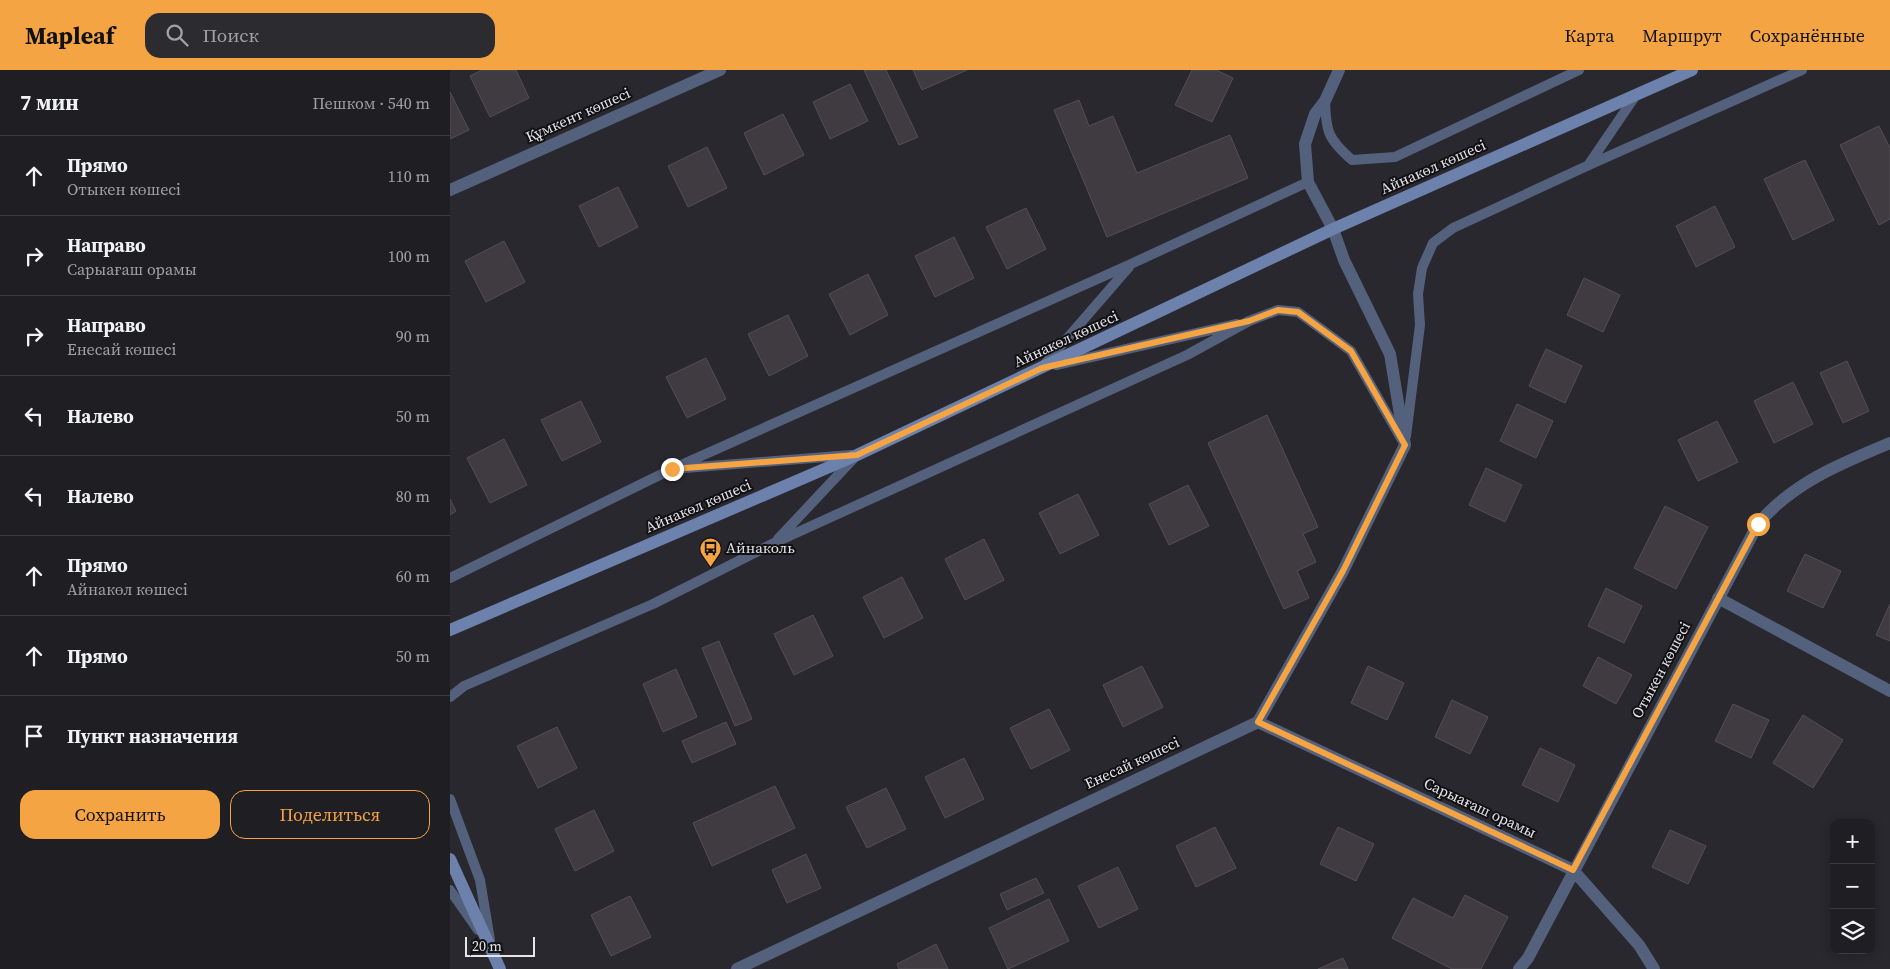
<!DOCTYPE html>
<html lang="ru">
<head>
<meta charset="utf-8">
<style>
  body { margin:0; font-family:"Source Serif 4",serif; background:#2c2b2f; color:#f1f3f6 }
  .controls { position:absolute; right:15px; bottom:15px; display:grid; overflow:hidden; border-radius:10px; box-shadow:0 2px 12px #0003 }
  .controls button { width:45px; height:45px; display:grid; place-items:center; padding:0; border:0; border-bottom:1px solid #3c3c40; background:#1f1e22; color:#f1f3f6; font:25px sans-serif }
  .scale { position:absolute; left:15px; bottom:12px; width:70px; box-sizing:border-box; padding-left:5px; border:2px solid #e6e5ea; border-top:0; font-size:14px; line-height:18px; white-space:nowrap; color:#e6e5ea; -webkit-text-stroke:4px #111114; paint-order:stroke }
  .stop { position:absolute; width:15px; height:15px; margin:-11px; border:4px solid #f4a443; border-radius:50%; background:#fff }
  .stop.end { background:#f4a443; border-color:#fff; box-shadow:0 1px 5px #0008 }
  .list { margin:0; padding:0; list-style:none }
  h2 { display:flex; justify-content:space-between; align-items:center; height:65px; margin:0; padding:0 20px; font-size:21px }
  h2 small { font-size:16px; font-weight:400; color:#a1a2a5 }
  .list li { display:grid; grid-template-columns:32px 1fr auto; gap:15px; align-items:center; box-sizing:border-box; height:80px; padding:0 20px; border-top:1px solid #3c3c40 }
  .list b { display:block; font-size:19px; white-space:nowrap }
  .list p { margin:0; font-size:16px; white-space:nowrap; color:#a1a2a5 }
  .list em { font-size:16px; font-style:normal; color:#a1a2a5 }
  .actions { display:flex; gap:10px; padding:15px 20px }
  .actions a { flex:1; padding:11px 0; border:1px solid #f4a443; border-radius:15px; text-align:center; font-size:18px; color:#f4a443 }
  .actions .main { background:#f4a443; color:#111 }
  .icon { flex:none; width:28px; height:28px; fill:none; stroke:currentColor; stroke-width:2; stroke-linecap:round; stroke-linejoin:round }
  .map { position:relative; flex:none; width:1440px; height:899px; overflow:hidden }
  header { display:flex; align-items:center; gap:30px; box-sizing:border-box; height:70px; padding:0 25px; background:#f4a443; color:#111 }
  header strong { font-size:24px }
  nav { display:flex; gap:28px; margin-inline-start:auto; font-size:18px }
  .search { width:350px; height:45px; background:#2c2b2f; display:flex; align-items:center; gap:12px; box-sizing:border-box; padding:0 18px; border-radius:15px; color:#a1a2a5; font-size:19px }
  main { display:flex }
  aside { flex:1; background:#1f1e22 }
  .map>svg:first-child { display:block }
</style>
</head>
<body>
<header>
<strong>Mapleaf</strong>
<div class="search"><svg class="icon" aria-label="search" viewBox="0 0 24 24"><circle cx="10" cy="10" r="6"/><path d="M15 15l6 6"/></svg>Поиск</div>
<nav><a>Карта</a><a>Маршрут</a><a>Сохранённые</a></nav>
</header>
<main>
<aside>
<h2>7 мин<small>Пешком · 540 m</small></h2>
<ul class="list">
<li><svg class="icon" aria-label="ahead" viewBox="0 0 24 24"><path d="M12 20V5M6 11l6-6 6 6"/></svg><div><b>Прямо</b><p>Отыкен көшесі</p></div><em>110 m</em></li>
<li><svg class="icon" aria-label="right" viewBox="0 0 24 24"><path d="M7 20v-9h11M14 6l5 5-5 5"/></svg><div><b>Направо</b><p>Сарыағаш орамы</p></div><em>100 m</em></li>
<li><svg class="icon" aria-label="right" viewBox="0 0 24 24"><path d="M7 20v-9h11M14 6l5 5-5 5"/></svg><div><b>Направо</b><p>Енесай көшесі</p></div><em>90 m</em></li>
<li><svg class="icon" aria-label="left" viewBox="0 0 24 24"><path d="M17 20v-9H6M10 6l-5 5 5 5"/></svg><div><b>Налево</b></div><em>50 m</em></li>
<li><svg class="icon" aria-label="left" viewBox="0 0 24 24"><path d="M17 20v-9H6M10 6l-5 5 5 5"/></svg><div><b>Налево</b></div><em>80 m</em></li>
<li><svg class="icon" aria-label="ahead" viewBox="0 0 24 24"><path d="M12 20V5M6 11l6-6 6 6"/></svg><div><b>Прямо</b><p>Айнакөл көшесі</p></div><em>60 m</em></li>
<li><svg class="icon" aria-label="ahead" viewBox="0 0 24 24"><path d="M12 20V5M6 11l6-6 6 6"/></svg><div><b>Прямо</b></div><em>50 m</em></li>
<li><svg class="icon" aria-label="arrive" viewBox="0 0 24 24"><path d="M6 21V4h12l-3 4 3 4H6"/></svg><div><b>Пункт назначения</b></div></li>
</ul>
<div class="actions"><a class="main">Сохранить</a><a>Поделиться</a></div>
</aside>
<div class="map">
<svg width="1440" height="899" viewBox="0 0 1440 899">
  <rect width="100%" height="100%" fill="#29282e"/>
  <path fill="#403b41" stroke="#534f55" d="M32,0H66L79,28L40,47L20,6Z
    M414,0H436L468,67L449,75Z
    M463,0H517L472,20Z
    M742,0H766L783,8L762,52L725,35Z
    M400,14L418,51L380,69L363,32Z
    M0,22L19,60L0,69Z
    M629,30L639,56L663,46L687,103L780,65L798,108L657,167L604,40Z
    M333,44L354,85L314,105L294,63Z
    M1429,56L1440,78V149L1429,155L1390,75Z
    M257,77L277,118L238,137L218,96Z
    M1355,90L1384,150L1343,170L1314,109Z
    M168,117L188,157L149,177L129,136Z
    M1265,136L1285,177L1246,197L1226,156Z
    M576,138L596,179L557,199L536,157Z
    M504,167L524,208L485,227L465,186Z
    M54,171L75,212L36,232L15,191Z
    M418,204L438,245L400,265L379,224Z
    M1134,208L1170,225L1153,262L1117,245Z
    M338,245L358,286L319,306L298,264Z
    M1096,279L1132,296L1115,333L1079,316Z
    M256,288L276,329L237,348L216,307Z
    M1397,291L1419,341L1393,353L1370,303Z
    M1343,312L1363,354L1324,373L1304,331Z
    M131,331L151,372L112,391L91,350Z
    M1067,334L1103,351L1086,388L1050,371Z
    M817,345L868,457L853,464L866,492L847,501L859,528L834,539L758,373Z
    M1267,351L1288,392L1248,411L1228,370Z
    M54,369L77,415L40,433L17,388Z
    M1036,398L1072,415L1055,452L1019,435Z
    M738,415L759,456L719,475L699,434Z
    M628,424L649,465L610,484L589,443Z
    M0,429L6,441L0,445Z
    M1215,436L1258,457L1226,519L1184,498Z
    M534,469L554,510L515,530L495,489Z
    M1355,484L1391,501L1373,538L1337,521Z
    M452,507L473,548L434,568L413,527Z
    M1156,518L1192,536L1174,573L1138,556Z
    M1440,534V571L1426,565Z
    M363,545L383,586L344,605L324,564Z
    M269,571L302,649L285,656L252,578Z
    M1148,587L1182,605L1166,634L1133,616Z
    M692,596L713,637L673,657L653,615Z
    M918,596L954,613L937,650L901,633Z
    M226,599L247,647L213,662L193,614Z
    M1002,630L1038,647L1020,684L985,667Z
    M1283,634L1319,650L1301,688L1265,671Z
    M599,639L620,680L581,699L560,658Z
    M1353,645L1393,670L1363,718L1323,693Z
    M276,652L286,674L242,693L232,671Z
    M107,657L127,698L88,718L67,676Z
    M1090,678L1125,695L1108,732L1072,715Z
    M514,688L534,729L495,748L475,707Z
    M325,716L345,758L262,796L243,753Z
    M436,718L456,759L417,778L396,737Z
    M144,740L164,781L125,801L105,759Z
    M765,757L786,798L746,817L726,776Z
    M888,757L924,774L906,811L870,794Z
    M1220,760L1256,776L1238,814L1202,797Z
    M356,784L371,818L337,833L322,800Z
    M668,797L688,839L649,858L628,816Z
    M586,808L594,823L557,840L550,824Z
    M1015,825L1058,847L1031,899H1002L942,868L963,828L1003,848Z
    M180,826L201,867L161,886L141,845Z
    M599,829L619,871L558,899L539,858Z
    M486,874L498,899H449L447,894Z
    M893,888L898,899H868Z"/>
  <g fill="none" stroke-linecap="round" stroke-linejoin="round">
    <path stroke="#54617d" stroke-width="10" d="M875,31C876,62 878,69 902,90L945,87L1129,0
      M1139,94L1186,25
      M595,294L679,197
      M606,295L787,254
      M956,366L970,255L968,224L972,198L983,173L1003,158L1139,95L1352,0
      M222,399L681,194L858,112
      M328,469L404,388
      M0,508L222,399L401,385
      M0,627L14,616L203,534L324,473L737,285L799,251L828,240L848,242L901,281L952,370
      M0,729L30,810L40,870
      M0,820L28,860"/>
    <path stroke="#54617d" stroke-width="12" d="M0,120L270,0
      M1268,528L1440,621
      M808,652L1123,800L1189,875L1204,899
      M287,899L808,652L893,501L955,375L940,284L894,190L883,159L858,112L855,74L865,44L875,31L889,0
      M1069,899L1078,888L1308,454C1342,413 1392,393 1440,373"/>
    <path stroke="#6c81ac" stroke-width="12" d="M0,560L407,385L883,159L1242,0
      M0,789L50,899"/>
  </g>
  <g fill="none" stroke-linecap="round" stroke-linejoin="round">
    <path stroke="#f4a443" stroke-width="6" d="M222,399L407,385L592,298L799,251L828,240L848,242L901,281L955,375L893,501L808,652L1123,800L1308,454"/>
  </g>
  <defs>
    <symbol id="bus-pin" viewBox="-11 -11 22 30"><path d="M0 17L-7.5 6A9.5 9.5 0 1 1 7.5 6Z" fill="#f4a443" stroke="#111114"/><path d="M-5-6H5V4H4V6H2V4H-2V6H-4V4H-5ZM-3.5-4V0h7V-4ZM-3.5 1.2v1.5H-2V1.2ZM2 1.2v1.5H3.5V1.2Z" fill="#111"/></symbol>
  </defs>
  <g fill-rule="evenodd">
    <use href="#bus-pin" x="248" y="466" width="25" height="34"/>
  </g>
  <g text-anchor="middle" stroke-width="4" stroke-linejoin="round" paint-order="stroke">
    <g font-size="15" fill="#e6e5ea" stroke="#111114">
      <text transform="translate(128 45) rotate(-24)" y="5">Құмкент көшесі</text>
      <text transform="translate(983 97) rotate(-24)" y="5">Айнакөл көшесі</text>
      <text transform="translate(616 269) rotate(-25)" y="5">Айнакөл көшесі</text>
      <text transform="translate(248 436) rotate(-23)" y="5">Айнакөл көшесі</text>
      <text transform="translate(1211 600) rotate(-62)" y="5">Отыкен көшесі</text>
      <text transform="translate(682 693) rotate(-25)" y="5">Енесай көшесі</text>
      <text transform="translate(1030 738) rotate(25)" y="5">Сарыағаш орамы</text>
    </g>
    <g font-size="15" fill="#e6e5ea" stroke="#111114" text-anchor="start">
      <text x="276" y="483">Айнаколь</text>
    </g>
  </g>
</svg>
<div class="controls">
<button>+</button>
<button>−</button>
<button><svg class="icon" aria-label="layers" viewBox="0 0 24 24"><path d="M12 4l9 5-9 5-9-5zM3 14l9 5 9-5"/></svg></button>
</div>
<div class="scale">20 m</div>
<div class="stop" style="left:1308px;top:454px"></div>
<div class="stop end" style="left:222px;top:399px"></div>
</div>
</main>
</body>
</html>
